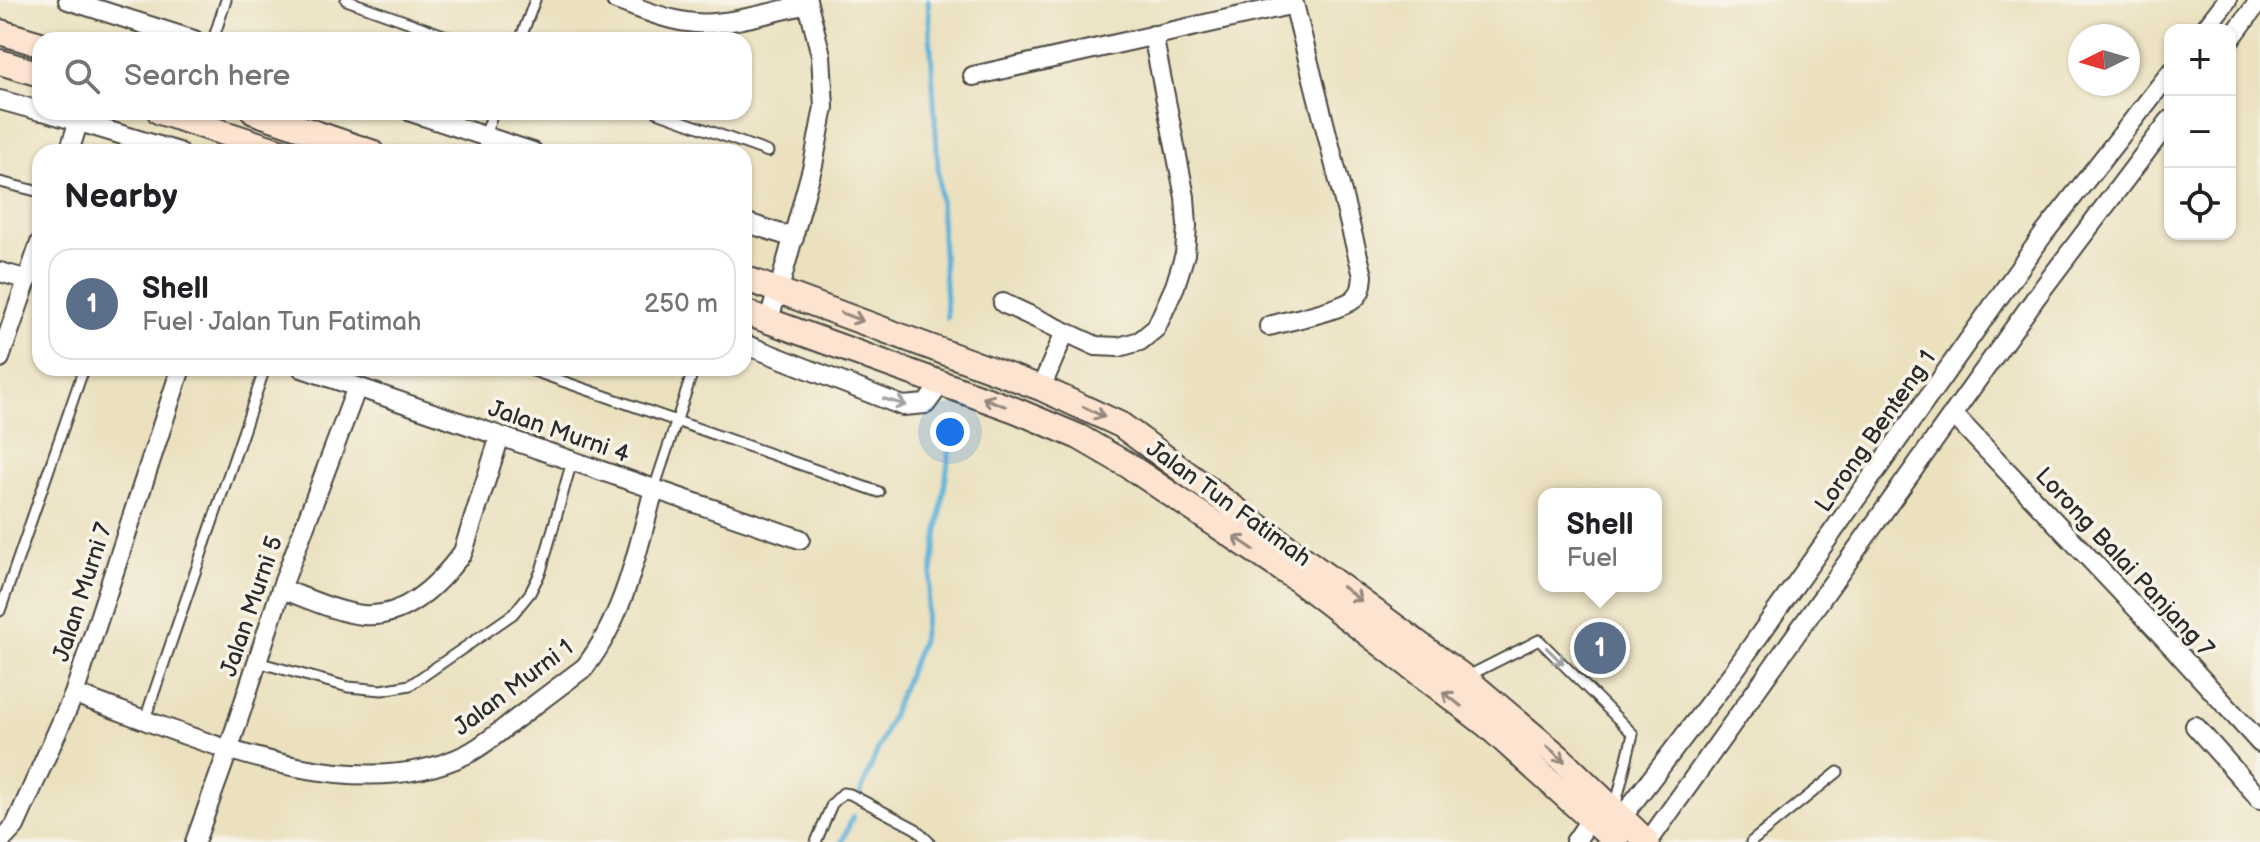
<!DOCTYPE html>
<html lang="en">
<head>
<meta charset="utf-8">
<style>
  body { margin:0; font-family:"Balsamiq Sans",sans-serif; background:#f6f6f6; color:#202124 }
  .controls { position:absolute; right:24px; top:24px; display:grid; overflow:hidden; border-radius:16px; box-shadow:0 2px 6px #0004 }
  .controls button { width:72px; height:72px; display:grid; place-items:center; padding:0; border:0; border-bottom:2px solid #e0e0e0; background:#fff; color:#202124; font:40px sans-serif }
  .compass { position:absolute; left:2068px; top:24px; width:72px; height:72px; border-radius:50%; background:#fff; box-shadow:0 2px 6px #0004; rotate:265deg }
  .you { position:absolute; left:950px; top:432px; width:28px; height:28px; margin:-20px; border:6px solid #fff; border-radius:50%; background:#1a73e8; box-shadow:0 0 0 12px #1a73e833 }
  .badge { display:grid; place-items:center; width:52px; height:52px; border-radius:50%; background:#ea580c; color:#fff; font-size:26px; font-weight:700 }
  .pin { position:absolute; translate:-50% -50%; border:4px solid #fff; box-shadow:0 2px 8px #0006 }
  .popup { position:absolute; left:1538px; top:488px; width:124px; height:104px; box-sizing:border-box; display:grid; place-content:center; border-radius:16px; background:#fff; filter:drop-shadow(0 2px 6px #0005); font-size:26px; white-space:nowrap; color:#757577 }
  .popup b { font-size:30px; color:#202124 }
  .popup::after { content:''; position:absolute; left:50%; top:100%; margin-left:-16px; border:16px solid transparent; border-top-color:#fff }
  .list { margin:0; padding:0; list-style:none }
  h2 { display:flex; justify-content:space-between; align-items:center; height:104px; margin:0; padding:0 32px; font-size:34px }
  h2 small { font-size:26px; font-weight:400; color:#757577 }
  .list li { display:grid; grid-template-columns:52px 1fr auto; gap:24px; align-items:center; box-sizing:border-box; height:112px; margin:0 16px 16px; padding:0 16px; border:2px solid #e0e0e0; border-radius:24px }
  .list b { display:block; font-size:30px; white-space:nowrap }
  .list p { margin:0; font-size:26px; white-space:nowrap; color:#757577 }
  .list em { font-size:26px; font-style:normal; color:#757577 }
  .icon { flex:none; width:44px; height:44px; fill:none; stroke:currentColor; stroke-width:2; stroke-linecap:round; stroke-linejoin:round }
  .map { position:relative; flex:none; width:2260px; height:842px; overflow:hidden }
  .search { position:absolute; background:#fff; box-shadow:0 2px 6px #0004; left:32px; top:32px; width:720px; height:88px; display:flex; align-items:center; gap:20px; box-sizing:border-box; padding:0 28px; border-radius:24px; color:#757577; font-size:30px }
  .panel { position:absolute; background:#fff; box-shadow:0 2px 6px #0004; left:32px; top:144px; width:720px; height:232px; border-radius:24px }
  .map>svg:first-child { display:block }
</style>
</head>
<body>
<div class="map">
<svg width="2260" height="842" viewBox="0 0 2260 842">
  <rect width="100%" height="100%" fill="#f7f3e8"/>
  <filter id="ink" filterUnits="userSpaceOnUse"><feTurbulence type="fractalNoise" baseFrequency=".0125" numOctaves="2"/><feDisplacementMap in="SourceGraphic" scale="16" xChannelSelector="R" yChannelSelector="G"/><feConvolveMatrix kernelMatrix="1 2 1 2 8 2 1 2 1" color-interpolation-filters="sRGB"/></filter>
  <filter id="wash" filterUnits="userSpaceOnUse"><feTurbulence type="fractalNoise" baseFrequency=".006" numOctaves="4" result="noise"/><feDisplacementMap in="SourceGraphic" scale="32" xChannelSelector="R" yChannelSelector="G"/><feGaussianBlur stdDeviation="1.8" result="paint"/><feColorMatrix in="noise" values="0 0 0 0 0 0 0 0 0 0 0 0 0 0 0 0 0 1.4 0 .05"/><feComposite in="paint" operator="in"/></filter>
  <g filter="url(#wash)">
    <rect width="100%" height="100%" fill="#ebe1bf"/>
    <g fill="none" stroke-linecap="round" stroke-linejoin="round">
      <path stroke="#5ab0d7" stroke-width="5" d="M928,0L947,318
        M860,794L922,640L954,421
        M842,842L853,816"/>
    </g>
  </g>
  <g filter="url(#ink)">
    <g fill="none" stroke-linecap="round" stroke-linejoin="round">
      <defs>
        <path id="lane" d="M346,0L458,40
          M213,40L226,0
          M520,40L535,0
          M657,112L768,152
          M485,136L493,112
          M0,182L40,192
          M525,368L879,492
          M654,489L694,368
          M0,611L84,368
          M257,662L348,687L382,690L410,685L513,614L530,593L541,571L572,461
          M1468,676L1539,640L1633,734L1615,808
          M145,719L265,368
          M816,842L832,804L843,793L850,794L916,829L929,842
          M1751,842L1838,772"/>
        <path id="street" d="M68,0L194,40
          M616,0C641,9 668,21 695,23C726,26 776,11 808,4
          M2204,30L2227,0
          M2230,40L2260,0
          M973,76L1294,4
          M0,100L40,111
          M46,112L179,152
          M411,112L533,152
          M69,152L79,120
          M744,222L794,238
          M0,272L28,280
          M1003,303L1096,346L1119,347L1140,341L1156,328L1175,286L1185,254L1187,226L1185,197L1153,35
          M768,320L779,289L813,165L824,107L821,55L807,0
          M1269,326C1289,320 1340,311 1354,299C1362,292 1362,285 1363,276L1293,0
          M744,344L903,406L926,404L942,382
          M0,358L40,243
          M302,368L800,539
          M1041,388L1065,332
          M1953,414L2156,629L2260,743
          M281,589C305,597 338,613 363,615C405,619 440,583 463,552L500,436
          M74,694C188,734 349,812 467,754C483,746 498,733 512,722C536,704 561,685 585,667C624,617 638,549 654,489
          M2195,726L2260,799
          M1622,817L1734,671L2043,235L2170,73
          M0,842L15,826L74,694L181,368
          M195,842L229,748L281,589L357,387
          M1575,842L1592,817
          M1648,842L2037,296L2170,120"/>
        <path id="secondary" d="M0,32L40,44
          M0,62L40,74
          M160,112L282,152
          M254,112L371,152
          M744,278L1041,388L1121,425L1465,678L1560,758L1647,842
          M744,312L1015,410L1079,437L1129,466L1298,580L1488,726L1616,842"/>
      </defs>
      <use href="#lane" stroke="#484641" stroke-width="13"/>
      <use href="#street" stroke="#484641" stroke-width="22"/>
      <use href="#secondary" stroke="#484641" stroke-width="28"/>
      <use href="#lane" stroke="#fff" stroke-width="9"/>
      <use href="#street" stroke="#fff" stroke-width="18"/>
      <use href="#secondary" stroke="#fde4d1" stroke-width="24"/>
    </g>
    <defs><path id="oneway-shaft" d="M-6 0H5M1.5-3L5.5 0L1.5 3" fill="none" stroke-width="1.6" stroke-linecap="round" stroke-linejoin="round" transform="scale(2)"/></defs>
    <g stroke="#94887e">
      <use href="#oneway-shaft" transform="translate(852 317) rotate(21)"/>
      <use href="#oneway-shaft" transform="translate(994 402) rotate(-159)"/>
      <use href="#oneway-shaft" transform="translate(1094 412) rotate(26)"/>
      <use href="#oneway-shaft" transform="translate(1244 543) rotate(-146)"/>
      <use href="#oneway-shaft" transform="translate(1352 594) rotate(37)"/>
      <use href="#oneway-shaft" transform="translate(1452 699) rotate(-142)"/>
      <use href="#oneway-shaft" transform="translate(1556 754) rotate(41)"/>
    </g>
    <g stroke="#a0a0a0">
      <use href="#oneway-shaft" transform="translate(895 402) rotate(16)"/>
      <use href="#oneway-shaft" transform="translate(1555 656) rotate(45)"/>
    </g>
  </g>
  <g text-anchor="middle" stroke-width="7" stroke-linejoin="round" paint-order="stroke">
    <g font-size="24" fill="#2b2b2b" stroke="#f7f3e8">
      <text transform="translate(559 431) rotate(19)" y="8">Jalan Murni 4</text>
      <text transform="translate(1875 431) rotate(-55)" y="8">Lorong Benteng 1</text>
      <text transform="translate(1229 503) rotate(36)" y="8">Jalan Tun Fatimah</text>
      <text transform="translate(2125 562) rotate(47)" y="8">Lorong Balai Panjang 7</text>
      <text transform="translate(82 592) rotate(-72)" y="8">Jalan Murni 7</text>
      <text transform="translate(251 606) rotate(-71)" y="8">Jalan Murni 5</text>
      <text transform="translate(513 687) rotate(-37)" y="8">Jalan Murni 1</text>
    </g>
  </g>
</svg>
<div class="controls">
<button>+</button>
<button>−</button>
<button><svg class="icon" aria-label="locate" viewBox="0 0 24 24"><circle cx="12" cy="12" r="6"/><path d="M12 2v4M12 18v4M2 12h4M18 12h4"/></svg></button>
</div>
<svg class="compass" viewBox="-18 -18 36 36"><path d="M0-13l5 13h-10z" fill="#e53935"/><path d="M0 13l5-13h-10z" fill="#757577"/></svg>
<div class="you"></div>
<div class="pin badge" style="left:1600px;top:648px;background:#5c6f8a">1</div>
<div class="popup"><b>Shell</b>Fuel</div>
<div class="search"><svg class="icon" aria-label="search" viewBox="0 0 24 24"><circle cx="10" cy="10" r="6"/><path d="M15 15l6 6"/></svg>Search here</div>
<section class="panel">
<h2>Nearby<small></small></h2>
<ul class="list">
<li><span class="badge" style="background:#5c6f8a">1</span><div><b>Shell</b><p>Fuel · Jalan Tun Fatimah</p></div><em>250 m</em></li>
</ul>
</section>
</div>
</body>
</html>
